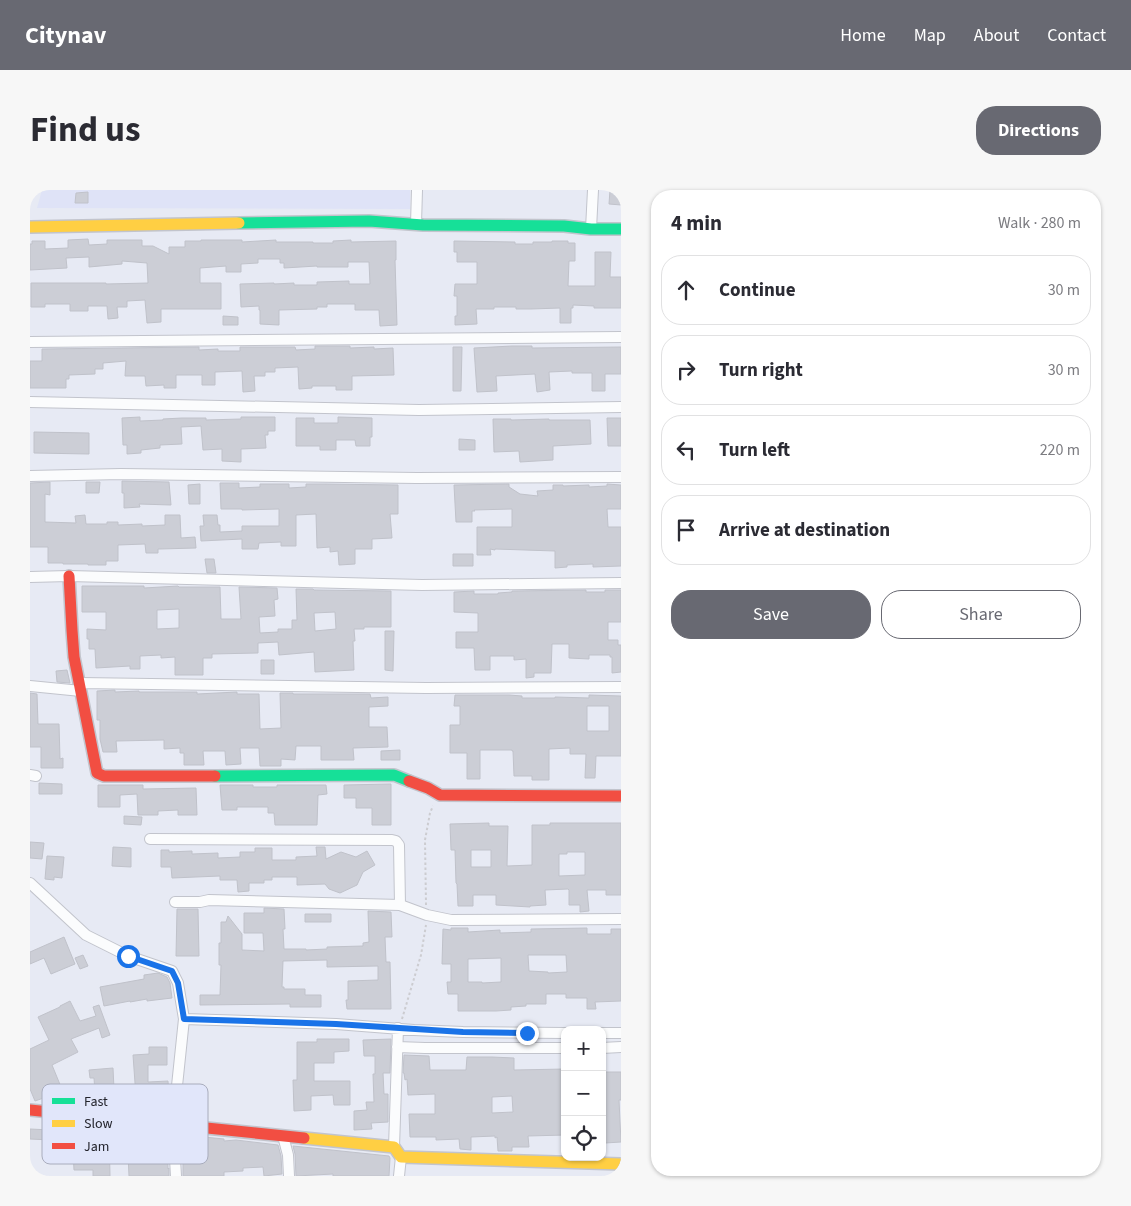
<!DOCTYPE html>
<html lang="en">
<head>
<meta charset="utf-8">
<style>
  body { margin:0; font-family:"Source Sans 3",sans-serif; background:#f7f7f7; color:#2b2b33 }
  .controls { position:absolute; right:15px; bottom:15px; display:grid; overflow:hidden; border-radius:10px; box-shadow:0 1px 4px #0004 }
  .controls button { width:45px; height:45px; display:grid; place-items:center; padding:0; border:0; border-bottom:1px solid #e1e1e2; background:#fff; color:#2b2b33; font:25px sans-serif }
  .stop { position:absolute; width:15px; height:15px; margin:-11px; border:4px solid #1a73e8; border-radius:50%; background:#fff }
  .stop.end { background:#1a73e8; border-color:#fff; box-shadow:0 1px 5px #0008 }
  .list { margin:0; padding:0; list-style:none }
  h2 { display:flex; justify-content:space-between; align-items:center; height:65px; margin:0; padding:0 20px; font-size:21px }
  h2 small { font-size:16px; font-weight:400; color:#7c7c81 }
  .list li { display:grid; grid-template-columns:32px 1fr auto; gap:15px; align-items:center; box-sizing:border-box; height:70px; margin:0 10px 10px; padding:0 10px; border:1px solid #e1e1e2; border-radius:20px }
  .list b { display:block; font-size:19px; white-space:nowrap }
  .list em { font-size:16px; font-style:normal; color:#7c7c81 }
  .actions { display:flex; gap:10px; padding:15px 20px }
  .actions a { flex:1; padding:11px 0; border:1px solid #686972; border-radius:20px; text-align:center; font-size:18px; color:#686972 }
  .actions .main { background:#686972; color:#fff }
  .icon { flex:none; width:28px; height:28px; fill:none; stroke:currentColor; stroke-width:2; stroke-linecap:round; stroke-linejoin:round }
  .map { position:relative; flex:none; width:591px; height:986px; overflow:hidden; border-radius:20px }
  header { display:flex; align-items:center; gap:30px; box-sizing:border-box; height:70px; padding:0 25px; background:#686972; color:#fff }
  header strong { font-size:24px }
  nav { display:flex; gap:28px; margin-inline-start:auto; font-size:18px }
  .intro { display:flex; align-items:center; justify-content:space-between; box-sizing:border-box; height:120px; padding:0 30px }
  h1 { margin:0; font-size:35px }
  .button { padding:12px 22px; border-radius:20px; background:#686972; color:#fff; font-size:18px; font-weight:700 }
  main { display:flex; gap:30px; padding:0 30px }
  aside { flex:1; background:#fff; border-radius:20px; box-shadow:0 1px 4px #0004 }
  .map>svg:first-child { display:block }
</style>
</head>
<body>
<header>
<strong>Citynav</strong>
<nav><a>Home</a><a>Map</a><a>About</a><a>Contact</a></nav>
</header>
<div class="intro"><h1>Find us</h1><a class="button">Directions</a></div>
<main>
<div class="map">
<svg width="591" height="986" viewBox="0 0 591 986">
  <rect width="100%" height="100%" fill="#e7eaf4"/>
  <path fill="#dfe3f7" d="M12,0H380V19L7,18Z"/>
  <path fill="#ccced6" stroke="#c0c2ca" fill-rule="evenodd" d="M580,0H591V15L579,14Z
    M58,2V13H45L46,3Z
    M58,49L59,55L77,54V50H112V56H123L139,64V57H155V51H171V50H212V52L246,50V52H283V53H303V51L321,50V52L366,51V70H365L367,135L350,136L349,120H325V114H297V117H287V119L249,120V135L230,134V120H229V116L211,117L210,94L244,93V94L264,93V95H287V92L319,91V94H340L339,72H318V77H287V76L254,78V73H250V69H228V73L211,74V82H196V76L170,78V93H191V119H131V132L117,133L115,110L97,111V117H87L88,128L78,129L77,116H58V121H40V114H15V117H1V93H76V94L118,93L117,73L92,71V74L59,77V67L36,68L37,78L0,80V54H2V51H15V59L38,58V50Z
    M424,51L485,52V54H503V52H522V51H538V53H545V71H539L538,96H565V62H581L580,87H591V118H564V116L543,115V118H541V133H530V118L501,119H486V117H464V119H446L447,134L425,135V126H427V106H424L425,94H447V72H427V62H424Z
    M193,126L208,127V135H193Z
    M285,156H320V158L344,157V159L363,158L364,185L322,186V200H306V196H282V198L269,199L268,177L245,178V182H235V186H224L225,201L213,202L212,181L185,182V195H172V185H146V198H134V195L116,196L115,186H95L96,171L73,173V179H65V184L39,185V189H36V198H0V171H12V159L169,157V160L188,159V161H210V157H265L266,160L285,159Z
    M482,156H502V158L591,157V184H575V201H562V183H542V181L519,182L520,200L507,202L505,184L466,186L467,201L447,202L444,158Z
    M423,157H432L431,201H423Z
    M110,227V231L133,230V229L152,228H176V230L211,229V227H245V241H238V245H235L236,258L211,259V272L192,271V259L173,260L171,236L151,237L152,254L130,255V258L111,260V263L97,264V255H93L92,228Z
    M308,227L342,228V247H340V256H326L325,250H306V260H290V256H266V228H284V233H308Z
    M577,228H591V256H578Z
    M463,229H481V230L519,229V230H560L561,254L523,256V270L490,272L489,261L464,262Z
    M4,242L59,243V264L4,263Z
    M429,249L445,250V260H429Z
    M92,291L139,292L141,315L109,314L110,317L94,318V303H92Z
    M20,292V305L15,304V332L46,333L45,326L55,325L56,334H77V332H88V335L112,334V336L135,335V325H150L151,348L165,347L166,358L130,359H128V363H116L115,354L88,355V371H76V375H58V374H33V373H18V357H0V293Z
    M56,292H70L69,303H56Z
    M190,293H209V298L230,297V294H259V298L276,297V294H295L368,295V324H360L362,348L342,349V359H325V374L309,375L308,361L300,362V357L287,358L286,324L266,325V356H251V352L229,353L228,359H212V349L171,351L170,336H174L173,325H187L188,335H190V342L212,341V336H249V319L212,320V319H191Z
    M170,294V314H159L158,295Z
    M479,294V297L490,304L508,306L507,301L523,300V295H533V296L559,295V297L577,296V294L591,295V319H577L578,337H591V376L563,377V374L537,375V377L525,378V361L465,359V360L460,359L461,365H447V337H482V319L444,320L445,321H442V332H426L424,295Z
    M423,364H443V376H423Z
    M175,369H184L186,383H177Z
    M52,396H114V398L148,396L149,397H190L191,429H211L209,397L247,398L248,409L244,410L245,426L229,427L230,443L248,442V439H262V430H267L266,399H283L284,400L361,401V437H334V439H324L325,451H323L324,480L285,482L284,462L249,465L248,452L228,453V463L182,464V468H173V485H145V467L131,468V465L110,466V479H100V476L66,478L65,459H59V449H57V439L76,440V422H52ZM149,419V438L127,439V420ZM305,422L306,439L285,441L284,423Z
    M556,400V402H575V400H591V432H578V450H588V455H591V482L582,483V467H580V465H559V469L539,468V454H522L521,483H504V487L496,488V469L484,470V466H460V480H445L444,458H426V442H448V423L424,422V402L444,401V404H468V403L482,402V401Z
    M355,441H364L363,481L355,480Z
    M231,470H244V484H231Z
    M37,480L40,493L27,492L26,481Z
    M85,500V502L109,501V502H167V504L207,502V504H229L230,539L251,538L250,503H263V504H340L341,508L358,507V516L339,517V537H357L358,557L323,558L324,570H291V556H266L265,570L251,569V576H230L229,558H210L211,574L196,575L195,561H173L174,575H154V563H150V558L134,559V550L86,551L87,562H73L70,549V530H67V501Z
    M0,503L7,504L8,534H29L30,569L33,568V578H11V557H0Z
    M425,505H479L492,506V508H525V507L559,508V505L591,506V566H566L565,588H555L556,564H540V558L519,559V590H502V586H484L483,561H482V560H450V589H437V563H420V535H430V516H424ZM557,516H579V541H557Z
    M370,560V570H351V561Z
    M9,593L32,594V604H9Z
    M361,594V635H342V618H326V608H314V595Z
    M68,595H113V599L166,598L167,625H148V620L128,621V625H108L107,604L90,605V617H68Z
    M190,595H223V597H247V595H296L297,604L288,605L287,635H245L244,623H238V617H207V620H192Z
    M94,626L112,627L111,635L94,634Z
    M459,633V636H478L477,676L502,675V635H520V633H591V705H576V700H557L559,721L550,722V715H539V700L538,699L515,700L516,715L500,716V717L466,715V705H443V716H428L427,694L426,693L425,660H421L420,634ZM441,660H461V677H441ZM537,662H555V685L529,686V664H537Z
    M0,652L14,653L12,669L0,668Z
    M83,657L101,658V677L82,676Z
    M286,657H295L296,669L311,662L326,667L337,661L345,675L333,682L327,695L310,703L299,699L295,694L267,695V687H242V690H234V693H219V701L208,702L207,690H190V686L142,688L141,677H131V660H139V662L162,661V664L188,663V668L210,667V662H225V658H242V670H266V667L287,666Z
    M17,666L34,667L32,688L24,687V690L15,689Z
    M234,718L254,719L255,739H253L254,759H276V760L297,759V757L333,756V753L339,752L338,721L361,722L362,747H355L356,772H360L361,819H317L316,810H318V791L348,790V776L297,777V770L253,771L252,797H254V799H275V805H291V817H260V814L170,815V805H190L191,775H189V753H191V732H196L198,726L212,744V760L234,761L233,743H214V723H234Z
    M147,719H168L169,766H146Z
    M275,724H301V732H275Z
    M421,738H438V742L470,740V743L501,742V739L557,738V744H581V739H591V811L565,812L566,819H557V808H536V804H516V814H496V816L481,817V820L466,821H428V804H418L417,792H421V774H412L413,739L421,740ZM498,765H536L537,782L518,783V782L499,781ZM471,768V792L452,793V792H438V769Z
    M34,747L45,774L21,784L14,768L0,774V762Z
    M53,765L58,776L50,779L45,768Z
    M128,783L137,787L140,793L142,808L117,811V809L100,812V811L74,816L70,797L114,789V785Z
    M40,811L50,831L66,826L63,817L69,815L80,845L72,848L69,838L41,849L48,862L22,875L38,914L28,913V903L5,911L0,899V859L19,850L8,827L30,817V816Z
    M287,849H319V861L304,862V873H284V891H320V915H304L303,905L281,906V920L264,921L263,890H267V852H287Z
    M361,849L360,883H353L354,904H358V932L341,933L342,939L324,940V921L337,920L336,912H344L343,884H345V866H334L333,850Z
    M119,857H137V875H118V892L138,891L139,908L138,919L113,921L112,907H106L103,865L119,864Z
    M374,865L399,866L400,880H436L437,867H462L484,868V880L535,879V945L498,946L499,957H482V961H468L467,947L465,948V946L441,947V960L430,959L429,949L406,950V947H380L379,924H405V904L378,905L377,889L375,890L374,883H373ZM482,906L483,922L462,923V907Z
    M83,878L84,899H76L77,918L66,917L64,888H60L59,880Z
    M573,882H591V910H589L591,952L575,953V945H572Z
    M0,939L21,940V950L0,949Z
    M79,940L80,986H63V980H44L42,942Z
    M98,942H118L119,945H137L138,979L139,978V986H99L98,964L100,963Z
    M174,947L194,949V951L206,950L248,955L251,966L252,984L234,986L233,977L213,978V981L194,982V986H153V958H151V949Z
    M263,956L359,966L360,968L359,986H303V984L266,986L265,964Z"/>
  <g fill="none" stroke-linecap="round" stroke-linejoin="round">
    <defs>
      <path id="street" d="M386,34L387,0
        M561,39L563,0
        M0,152L591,147
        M0,212L389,220L591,217
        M0,286L91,284L387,288L591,287
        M0,387L39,386L392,395L591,393
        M50,493L396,498L591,497
        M0,496L51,501
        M0,585L6,586
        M120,649L362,650L366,651L369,655L370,715
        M0,693L56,745L98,766L142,781L148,793L154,829L143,934L146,986
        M145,712H170L179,710L370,715L397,725L421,730L591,729
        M154,829L306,834L384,840L433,842L535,843
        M572,843H591
        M367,857L395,858H535
        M572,858L591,857
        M253,946L258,965L259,986
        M364,957L368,838
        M369,986L371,967"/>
      <path id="fast" d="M209,33L339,31L393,35L534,36L561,39H591
        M185,586L364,585L379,591"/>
      <path id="slow" d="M0,37L209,33
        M274,948L364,957L371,967L591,974"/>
      <path id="jam" d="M39,386L42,440L44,467L67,583L74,586H185
        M379,591L398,598L410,605L591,606
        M0,920L274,948"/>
    </defs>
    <use href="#street" stroke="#c2c4cc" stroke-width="12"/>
    <use href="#fast" stroke="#c2c4cc" stroke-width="14"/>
    <use href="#slow" stroke="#c2c4cc" stroke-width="14"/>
    <use href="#jam" stroke="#c2c4cc" stroke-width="14"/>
    <path stroke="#ccccd0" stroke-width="2" stroke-dasharray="2.5 2.5" stroke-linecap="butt" d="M396,715L395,650L400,623L403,616
      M372,829L391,765L396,735"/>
    <use href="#street" stroke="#fbfcfd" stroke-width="10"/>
    <use href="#fast" stroke="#16e098" stroke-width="11"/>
    <use href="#slow" stroke="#ffcf43" stroke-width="11"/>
    <use href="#jam" stroke="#f24e42" stroke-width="11"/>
  </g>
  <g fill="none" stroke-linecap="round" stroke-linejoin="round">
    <path stroke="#1a73e8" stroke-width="6" d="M98,766L142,781L148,793L154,829L306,834L433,842L497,843"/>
  </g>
  <rect x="12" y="894" width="166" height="80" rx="8" fill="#e1e6fa" stroke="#a8acbc" stroke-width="1"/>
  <rect x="22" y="908" width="23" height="6" fill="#16e098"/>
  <rect x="22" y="930" width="23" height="7" fill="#ffcf43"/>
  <rect x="22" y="953" width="23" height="6" fill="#f24e42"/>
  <g font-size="14" fill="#23242c">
    <text x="54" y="916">Fast</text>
    <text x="54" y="938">Slow</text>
    <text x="54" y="961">Jam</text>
  </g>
</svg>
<div class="controls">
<button>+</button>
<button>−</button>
<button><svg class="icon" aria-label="locate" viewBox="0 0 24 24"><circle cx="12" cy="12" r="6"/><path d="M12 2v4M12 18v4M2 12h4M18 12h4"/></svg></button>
</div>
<div class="stop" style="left:98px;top:766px"></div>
<div class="stop end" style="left:497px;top:843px"></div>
</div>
<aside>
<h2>4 min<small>Walk · 280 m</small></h2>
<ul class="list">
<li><svg class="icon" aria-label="ahead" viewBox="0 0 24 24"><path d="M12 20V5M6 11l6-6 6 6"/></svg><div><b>Continue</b></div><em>30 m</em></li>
<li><svg class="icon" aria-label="right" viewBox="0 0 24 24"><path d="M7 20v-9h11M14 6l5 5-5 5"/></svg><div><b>Turn right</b></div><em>30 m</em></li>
<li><svg class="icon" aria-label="left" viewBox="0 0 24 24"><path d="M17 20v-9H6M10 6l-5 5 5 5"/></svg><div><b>Turn left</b></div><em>220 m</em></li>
<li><svg class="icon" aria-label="arrive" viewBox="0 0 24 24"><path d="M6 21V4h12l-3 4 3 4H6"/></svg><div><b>Arrive at destination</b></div></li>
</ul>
<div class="actions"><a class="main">Save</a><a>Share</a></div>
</aside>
</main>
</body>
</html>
